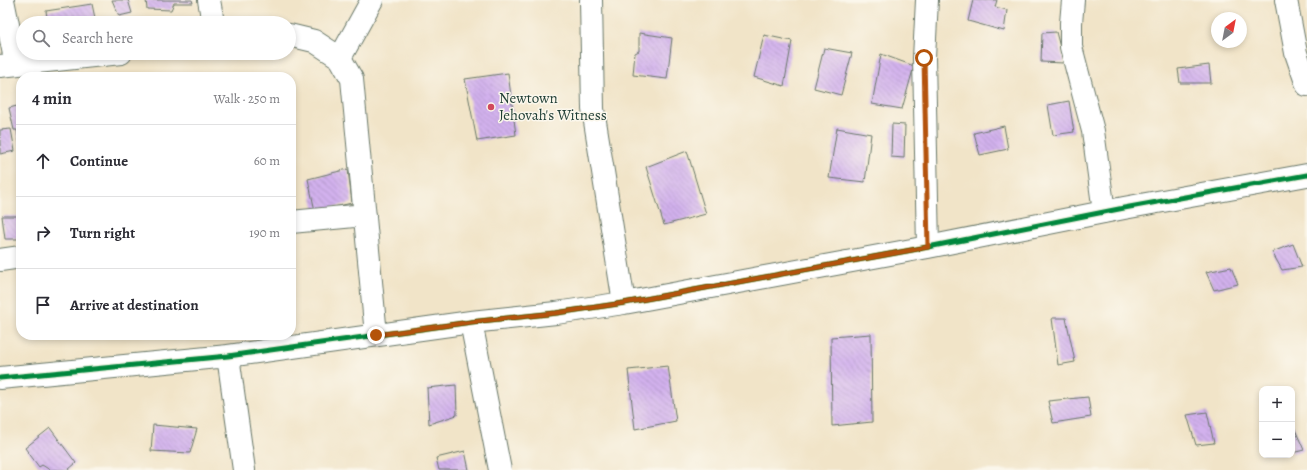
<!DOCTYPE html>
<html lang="en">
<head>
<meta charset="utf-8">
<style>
  body { margin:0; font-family:Alegreya,serif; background:#f7f7f7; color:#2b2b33 }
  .controls { position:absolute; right:12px; bottom:12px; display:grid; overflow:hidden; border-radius:8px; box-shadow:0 2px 6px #0003 }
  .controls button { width:36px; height:36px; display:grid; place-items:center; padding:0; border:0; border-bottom:1px solid #e1e1e2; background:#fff; color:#2b2b33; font:20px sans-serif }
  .compass { position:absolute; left:1211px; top:12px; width:36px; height:36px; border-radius:50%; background:#fff; box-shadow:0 2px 6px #0003; rotate:32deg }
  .stop { position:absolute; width:12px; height:12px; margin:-9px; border:3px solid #b45309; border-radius:50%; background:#fff }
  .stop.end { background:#b45309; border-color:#fff; box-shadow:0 1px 4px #0008 }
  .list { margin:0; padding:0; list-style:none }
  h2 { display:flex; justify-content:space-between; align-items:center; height:52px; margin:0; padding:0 16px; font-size:17px }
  h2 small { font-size:13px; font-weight:400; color:#7c7c81 }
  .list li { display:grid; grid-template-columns:26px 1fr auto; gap:12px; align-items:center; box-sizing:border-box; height:72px; padding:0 16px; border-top:1px solid #e1e1e2 }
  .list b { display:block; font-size:15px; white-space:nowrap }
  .list em { font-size:13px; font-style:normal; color:#7c7c81 }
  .icon { flex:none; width:22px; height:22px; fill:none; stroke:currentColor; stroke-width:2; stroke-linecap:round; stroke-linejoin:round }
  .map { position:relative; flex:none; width:1307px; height:470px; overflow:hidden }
  .search { position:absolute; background:#fff; box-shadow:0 2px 6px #0003; left:16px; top:16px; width:280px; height:44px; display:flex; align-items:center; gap:10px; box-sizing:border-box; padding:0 14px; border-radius:22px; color:#7c7c81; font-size:15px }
  .panel { position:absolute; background:#fff; box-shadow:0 2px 6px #0003; left:16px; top:72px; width:280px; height:268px; border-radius:16px }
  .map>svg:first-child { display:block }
</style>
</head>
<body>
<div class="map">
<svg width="1307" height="470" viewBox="0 0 1307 470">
  <defs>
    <pattern id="building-back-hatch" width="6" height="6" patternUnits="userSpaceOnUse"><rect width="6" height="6" fill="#d2b1ed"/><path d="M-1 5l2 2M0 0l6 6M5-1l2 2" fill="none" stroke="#aa91c1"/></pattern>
  </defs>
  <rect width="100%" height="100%" fill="#fbf7ec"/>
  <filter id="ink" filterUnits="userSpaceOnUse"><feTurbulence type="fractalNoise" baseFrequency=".025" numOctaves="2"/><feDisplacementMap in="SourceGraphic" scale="8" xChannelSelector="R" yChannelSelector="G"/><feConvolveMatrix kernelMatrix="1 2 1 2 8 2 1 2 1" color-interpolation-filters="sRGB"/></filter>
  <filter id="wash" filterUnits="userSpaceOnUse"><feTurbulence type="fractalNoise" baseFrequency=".012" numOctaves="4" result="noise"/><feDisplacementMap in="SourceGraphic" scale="16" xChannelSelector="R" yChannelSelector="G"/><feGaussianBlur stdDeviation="0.9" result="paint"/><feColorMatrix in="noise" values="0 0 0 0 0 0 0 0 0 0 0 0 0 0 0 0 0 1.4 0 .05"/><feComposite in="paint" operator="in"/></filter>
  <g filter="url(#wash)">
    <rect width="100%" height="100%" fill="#f1e4c8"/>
    <g id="blocks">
      <path fill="url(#building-back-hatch)" d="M112,0H128L132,13L119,16Z
        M146,0H192L193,3H174L171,10L147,9Z
        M973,0H997L995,7L1007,10L1004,31L968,21Z
        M92,4L96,23H48L46,11Z
        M1056,32L1064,63L1041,62L1042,33Z
        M639,33L672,38L667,79L633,75L635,53L639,51Z
        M764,35L792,41L784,86L754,77Z
        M824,48L852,53L841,95L814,88Z
        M881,54L914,66L902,109L872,104Z
        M1209,65L1211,83H1180L1178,69Z
        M508,73L516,135L477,141L465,79Z
        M1069,101L1074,132L1053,135L1048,105Z
        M21,105V145H20L17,130H14L9,108Z
        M892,124L905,125L904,158L891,157Z
        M1004,126L1008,149L980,155L974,133Z
        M837,128L871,134L865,182L829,178Z
        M11,129L15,151L0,154V130Z
        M687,151L706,214L664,225L646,167Z
        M348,169L352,203L315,211L308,179Z
        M2,216H21V239H5Z
        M1293,244L1302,267L1282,270L1272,252Z
        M1231,267L1238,284L1214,290L1206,272Z
        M1052,318H1066L1075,362L1058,365Z
        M871,334L872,422L832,426L831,337Z
        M668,366L676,421L635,429L628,370Z
        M456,385L457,415L429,424L427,388Z
        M1088,397L1091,417L1053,423L1048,401Z
        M1207,412L1214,443L1196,445L1187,415Z
        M153,425L197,429L190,453L151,451Z
        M1292,425H1293L1304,450L1292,453Z
        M50,428L76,463L68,470H50L42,465L39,467L25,448Z
        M465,451L469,470H439L436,458Z"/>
    </g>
  </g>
  <g filter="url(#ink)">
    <use href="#blocks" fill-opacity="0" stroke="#687768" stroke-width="1"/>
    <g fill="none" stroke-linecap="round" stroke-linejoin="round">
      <defs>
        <path id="minor" d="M3,0L16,64
          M209,0L213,23
          M591,0L593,109L624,303
          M927,0L924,58L928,247
          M1073,0L1071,23V47L1093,131L1104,212
          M1286,0L1296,53L1307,85
          M289,35L314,41L340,58L352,79L376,335
          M340,58L372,0
          M0,66L121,53
          M291,222L365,215
          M0,260L21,257
          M471,322L500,470
          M228,356L244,470
          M0,378L228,356L471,322L556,313L624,303L928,247L1124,208L1307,175"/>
      </defs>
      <use href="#minor" stroke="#687768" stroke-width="24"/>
      <use href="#minor" stroke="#fff" stroke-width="22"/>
      <defs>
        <path id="cycleway" d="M0,378L228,356L471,322L556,313L624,303L928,247L1124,208L1307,175"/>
      </defs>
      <use href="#cycleway" stroke="#fbf7ec" stroke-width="8"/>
      <use href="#cycleway" stroke="#00873e" stroke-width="5"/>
    </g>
  </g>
  <g fill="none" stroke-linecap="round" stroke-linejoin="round" filter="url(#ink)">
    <path stroke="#b45309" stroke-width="5" d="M376,335L471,322L556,313L624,303L928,247L924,58"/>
  </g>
  <circle fill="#d1495b" stroke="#fbf7ec" stroke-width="1.5" cx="491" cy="107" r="4"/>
  <g text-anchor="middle" stroke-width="3" stroke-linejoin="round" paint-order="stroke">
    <g font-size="15" fill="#1f3d34" stroke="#fbf7ec" text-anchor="start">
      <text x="499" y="103">Newtown<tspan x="499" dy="17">Jehovah's Witness</tspan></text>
    </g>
  </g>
</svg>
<div class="controls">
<button>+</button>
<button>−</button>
</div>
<svg class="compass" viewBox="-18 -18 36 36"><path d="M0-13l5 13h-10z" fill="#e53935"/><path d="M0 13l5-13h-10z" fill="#7c7c81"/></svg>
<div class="stop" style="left:924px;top:58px"></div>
<div class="stop end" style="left:376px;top:335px"></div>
<div class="search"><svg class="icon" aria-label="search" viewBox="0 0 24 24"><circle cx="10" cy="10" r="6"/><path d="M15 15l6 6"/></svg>Search here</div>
<section class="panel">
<h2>4 min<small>Walk · 250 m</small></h2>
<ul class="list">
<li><svg class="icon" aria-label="ahead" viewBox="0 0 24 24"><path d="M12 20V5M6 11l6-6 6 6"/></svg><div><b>Continue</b></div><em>60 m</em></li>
<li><svg class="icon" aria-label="right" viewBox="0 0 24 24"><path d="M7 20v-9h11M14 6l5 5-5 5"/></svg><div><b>Turn right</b></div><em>190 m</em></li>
<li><svg class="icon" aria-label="arrive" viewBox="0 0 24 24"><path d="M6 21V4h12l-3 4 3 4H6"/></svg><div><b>Arrive at destination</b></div></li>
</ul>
</section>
</div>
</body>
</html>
